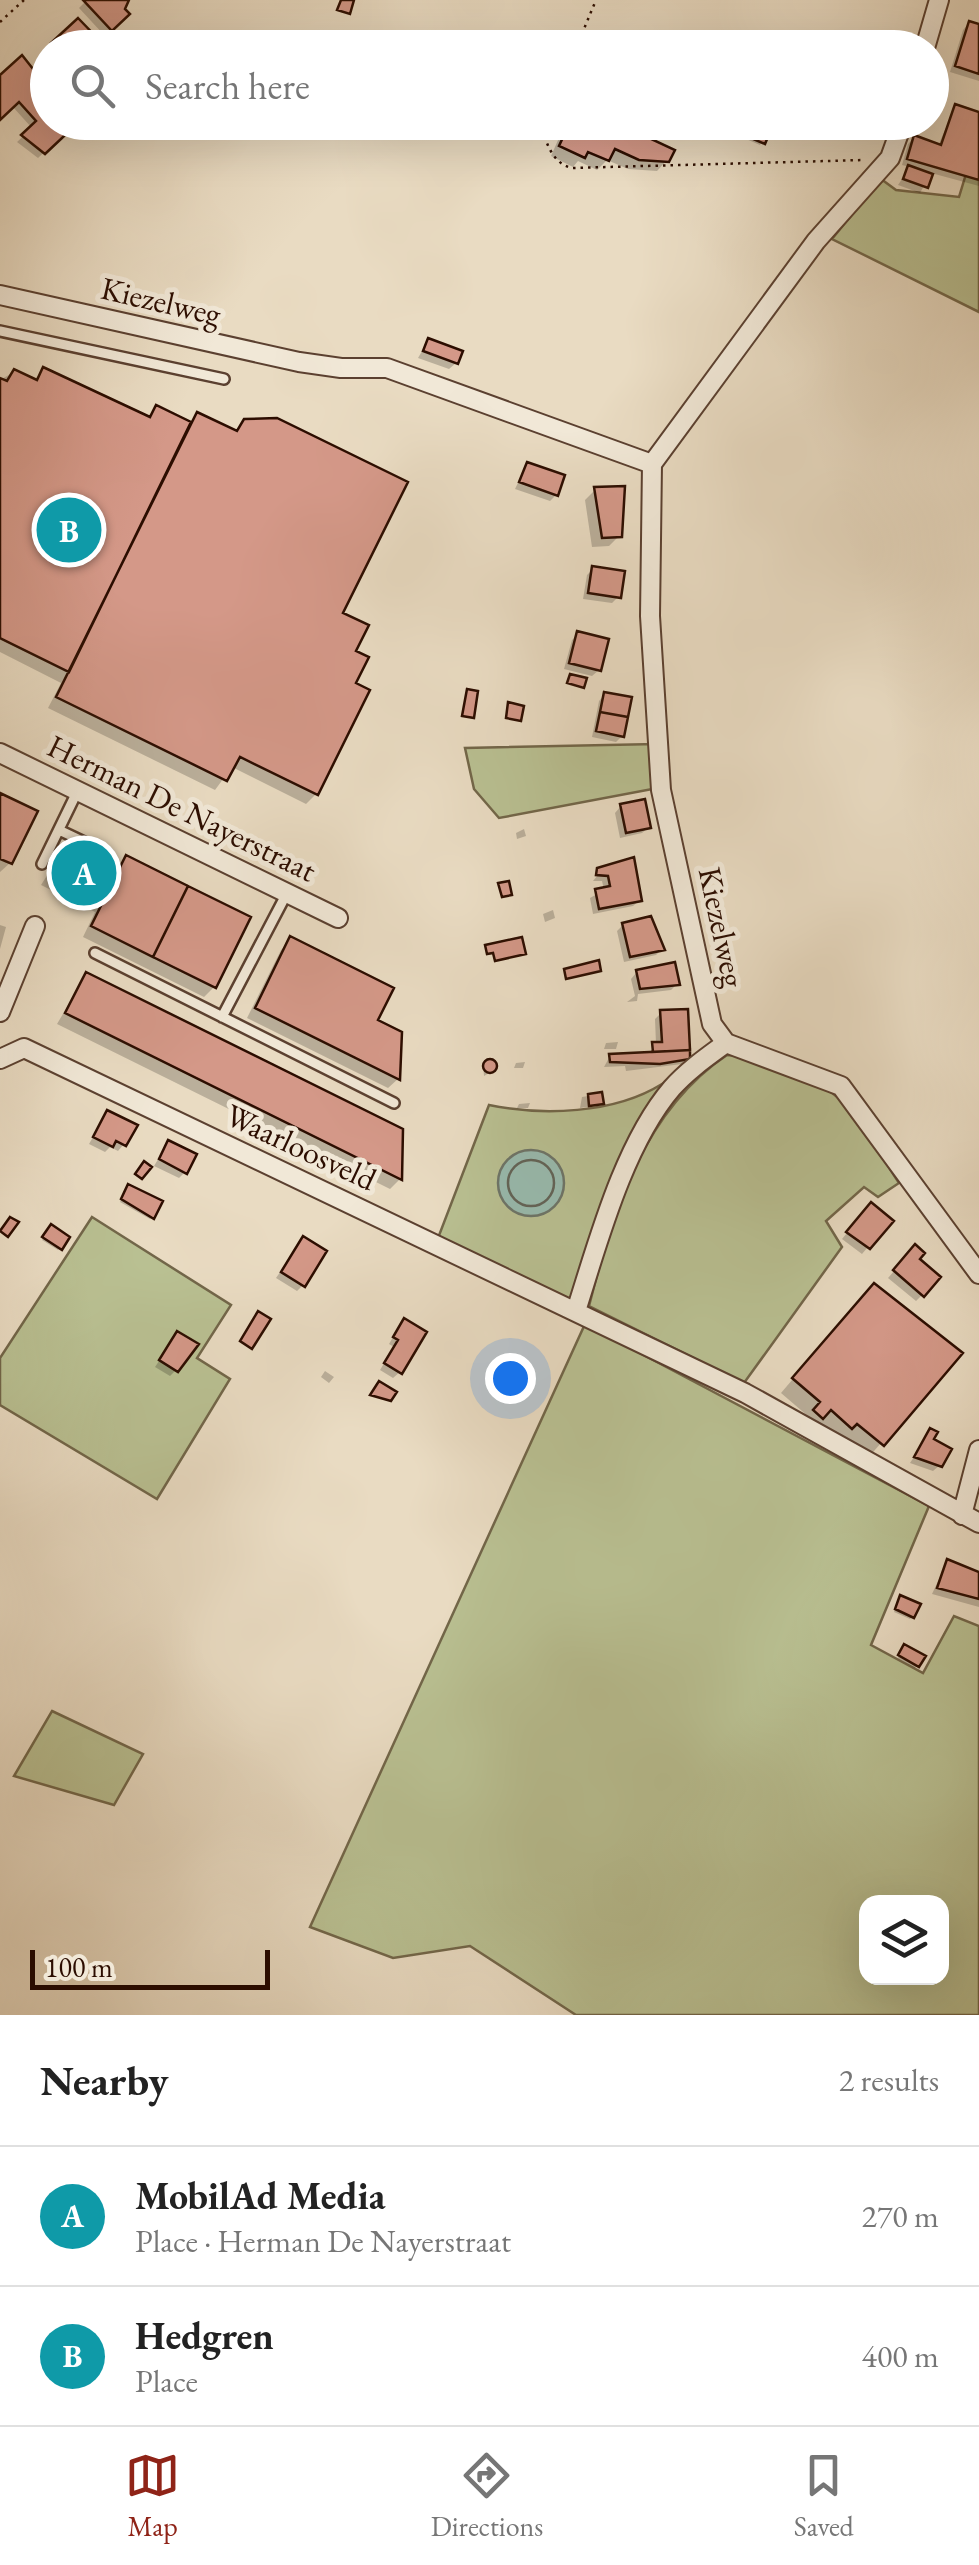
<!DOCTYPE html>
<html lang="en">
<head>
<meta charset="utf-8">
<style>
  body { margin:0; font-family:"EB Garamond",serif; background:#f6f6f6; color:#222 }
  .controls { position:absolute; right:30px; bottom:30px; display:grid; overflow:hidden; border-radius:20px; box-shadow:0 10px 40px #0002 }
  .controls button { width:90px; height:90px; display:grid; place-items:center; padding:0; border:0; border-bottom:2px solid #e0e0e0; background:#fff; color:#222; font:50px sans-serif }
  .scale { position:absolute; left:30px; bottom:25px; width:240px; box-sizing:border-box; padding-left:10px; border:5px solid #2c0d00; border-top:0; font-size:28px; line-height:35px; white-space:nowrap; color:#2c0d00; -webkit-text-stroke:8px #f1e8d7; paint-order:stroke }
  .you { position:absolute; left:510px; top:1378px; width:35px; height:35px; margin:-25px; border:8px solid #fff; border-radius:50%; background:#1a73e8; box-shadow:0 0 0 15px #1a73e833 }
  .badge { display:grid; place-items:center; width:65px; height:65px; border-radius:50%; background:#8f2418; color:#fff; font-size:32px; font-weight:700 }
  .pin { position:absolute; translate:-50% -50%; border:5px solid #fff; box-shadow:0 2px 10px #0006 }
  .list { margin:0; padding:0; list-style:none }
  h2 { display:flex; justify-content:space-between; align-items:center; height:130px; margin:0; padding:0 40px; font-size:42px }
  h2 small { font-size:32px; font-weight:400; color:#767676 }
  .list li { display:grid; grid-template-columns:65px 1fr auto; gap:30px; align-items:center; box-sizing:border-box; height:140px; padding:0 40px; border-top:2px solid #e0e0e0 }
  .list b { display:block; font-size:38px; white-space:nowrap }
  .list p { margin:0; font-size:32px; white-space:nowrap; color:#767676 }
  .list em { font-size:32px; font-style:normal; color:#767676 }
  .icon { flex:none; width:55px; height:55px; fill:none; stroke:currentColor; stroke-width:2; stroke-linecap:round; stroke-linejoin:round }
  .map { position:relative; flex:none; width:979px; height:2015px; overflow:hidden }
  .search { position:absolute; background:#fff; box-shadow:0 10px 40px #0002; left:30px; right:30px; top:30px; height:110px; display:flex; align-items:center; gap:25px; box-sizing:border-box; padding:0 35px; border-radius:55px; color:#767676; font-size:38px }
  .sheet { height:410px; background:#fff }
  nav { display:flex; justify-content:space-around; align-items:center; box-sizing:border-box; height:140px; border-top:2px solid #e0e0e0; background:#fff; font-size:28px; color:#767676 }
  nav a { display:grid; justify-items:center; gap:5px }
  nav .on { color:#8f2418 }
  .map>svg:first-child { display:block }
</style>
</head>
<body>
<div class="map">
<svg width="979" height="2015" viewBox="0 0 979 2015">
  <rect width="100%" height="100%" fill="#e9dbc2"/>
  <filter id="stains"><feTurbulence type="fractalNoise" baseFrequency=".002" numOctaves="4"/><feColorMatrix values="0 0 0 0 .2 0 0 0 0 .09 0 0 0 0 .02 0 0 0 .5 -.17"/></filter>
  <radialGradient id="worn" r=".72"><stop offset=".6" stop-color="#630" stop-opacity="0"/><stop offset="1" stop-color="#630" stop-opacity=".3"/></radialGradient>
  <path fill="#b9c092" stroke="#726649" stroke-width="2.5" fill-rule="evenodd" d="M966,174L979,177V312L832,239L881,179L896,190L959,197Z
    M656,744L663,787L499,818L474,789L465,748Z
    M727,1055C747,1055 762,1061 780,1067C856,1095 857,1119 899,1183L878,1197L864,1187L826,1221L842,1247L744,1383L589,1306C613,1212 643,1111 727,1055Z
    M662,1084L631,1144L571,1300L438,1238L489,1105C542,1116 614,1114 662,1084Z
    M92,1217L231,1305L197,1358L230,1379L157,1499L0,1405V1358Z
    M585,1324L929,1506L871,1645L923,1673L954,1616L979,1626V2015H576L470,1946L393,1958L310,1927ZM866,1902H942V1978H866Z
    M52,1711L143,1754L114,1805L14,1776Z"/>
  <path fill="#98bbaf" stroke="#6d7569" stroke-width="2.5" d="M498 1183a33 33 0 1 1 66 0a33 33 0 1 1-66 0Z"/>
  <path fill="#0003" d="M87,0H125L122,9L126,14L104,35L79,8Z
    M969,23L979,26V81L950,72L963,30Z
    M0,79L48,122H76L38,158L17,142L32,128L12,106L0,117Z
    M955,107L979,115V186L931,173L920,193L898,185L910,167L902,165L908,144L914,138L938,146Z
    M566,122H609L667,160L657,171L628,169L607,160L597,170L578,161L573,167L551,156Z
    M707,122H769L760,145Z
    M428,341L456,363L449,369L418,358Z
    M44,370L146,418L157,408L189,424L198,415L234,432L245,421L340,614L352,652L353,685L316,794L306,804L232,767L215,790L48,708L61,683L0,652V380L14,372L33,381Z
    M527,464L556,495L550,501L515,489Z
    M595,490L619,536L609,546L592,547L585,500Z
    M593,569L618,597L612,603L583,599L587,575Z
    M578,634L599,670L592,676L564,669L572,640Z
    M605,694L622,736L616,742L592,737L599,701Z
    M0,796L10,863L0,872Z
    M621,806L649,827L642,833L620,838L615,813Z
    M524,829L526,836L517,839L516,833Z
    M65,847L115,871L127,858L214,987L204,997L83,937L95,912L41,885Z
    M632,860L640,900L633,906L593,914L590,898L604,890L602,881H593L606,865Z
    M553,910L555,918L545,922L543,914Z
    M0,925L6,927L0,949Z
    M623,925L662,949L656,955L624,962L617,931Z
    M291,940L375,1021L398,1079L388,1088L247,1018L281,950Z
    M637,972L677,984L671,990L638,994L637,1001L627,1002L635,996L631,979Z
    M86,975L400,1131V1179L390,1189L57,1024Z
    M661,1013L688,1058L682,1064L626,1071L625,1066L604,1067L610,1056L648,1055L656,1044L655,1019Z
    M618,1042L616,1049H604L606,1043Z
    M494,1061V1070L484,1076L483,1064Z
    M525,1062L523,1068H514L516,1063Z
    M600,1094L599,1105L580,1108L582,1097Z
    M530,1103L528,1108H517L519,1104Z
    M107,1113L124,1144L118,1151L110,1147L105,1152L89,1144Z
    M168,1143L185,1172L179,1178L154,1166Z
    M127,1189L152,1217L150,1219L120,1202Z
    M865,1211L890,1221L862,1254L842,1239Z
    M49,1230L60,1248L58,1250L42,1240Z
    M303,1239V1285L297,1291L276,1278Z
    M909,1254L916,1259L922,1295L916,1301L888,1278Z
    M861,1299L959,1353L868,1458L842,1436L837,1441L801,1425L809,1417L781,1393Z
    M399,1327L400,1372L393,1378L380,1370L394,1347L389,1344Z
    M177,1334L176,1370L170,1376L155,1367Z
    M325,1371L334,1377L329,1383L321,1377Z
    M931,1431L940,1465L933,1471L910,1463Z
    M947,1562L979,1575V1607L932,1594Z
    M899,1600L912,1617L910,1619L894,1612Z
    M902,1650L917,1666L915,1668L898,1658Z"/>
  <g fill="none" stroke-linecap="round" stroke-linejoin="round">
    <path stroke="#626458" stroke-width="2.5" d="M508 1183a23 23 0 1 1 46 0a23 23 0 1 1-46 0Z"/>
  </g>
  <path fill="#d49888" stroke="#2c0d00" stroke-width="2.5" d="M83,0H129L125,9L130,14L112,31Z
    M341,0H354L350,14L337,10Z
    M78,18L104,45L55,48L51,43Z
    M969,21L979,24V74L955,66Z
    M22,55L48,88V122H79L45,154L21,135L36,121L19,102L0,120V75Z
    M955,104L979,112V180L907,159L914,135L941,145Z
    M570,122H615L675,150L669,162L639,160L615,149L609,161L588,152L585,158L559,146Z
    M714,122H774L765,144Z
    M908,165L933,174L928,188L903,179Z
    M428,338L463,351L458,364L423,351Z
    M43,367L150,417L156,405L191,422L69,672L0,638V378L7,381L14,369L37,380Z
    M197,412L237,431L244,419L277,418L408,482L343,613L369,625L356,651L369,657L356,683L370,690L318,795L240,757L227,781L56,697Z
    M527,462L565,475L558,496L519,482Z
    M625,486L622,537L602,538L594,487Z
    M592,566L625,571L621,598L588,593Z
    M577,631L609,639L601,671L569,663Z
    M570,674L587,678L584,688L567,683Z
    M467,689L478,691L474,718L462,716Z
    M604,692L632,697L628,717L600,712Z
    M508,702L524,706L521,721L506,718Z
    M600,712L628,717L624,737L596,731Z
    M0,793L38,811L12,864L0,859Z
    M645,799L651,828L626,833L620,804Z
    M65,844L119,870L103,902L49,875Z
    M126,855L188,886L153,957L91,926Z
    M634,857L642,901L599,909L595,889L610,886L608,876L596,875L597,868Z
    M509,881L512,895L502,897L498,883Z
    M188,886L251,917L216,988L153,957Z
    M651,916L665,950L630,957L622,923Z
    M290,936L394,988L378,1020L402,1032L400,1080L255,1008Z
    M522,937L526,954L495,961L493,953L487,954L485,945Z
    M599,960L601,971L566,979L564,969Z
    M675,962L680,985L640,989L636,970Z
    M86,972L403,1129L402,1180L65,1013Z
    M688,1009L690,1050L653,1052L652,1042H662L660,1010Z
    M690,1050V1059L660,1064L610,1062L609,1054Z
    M483 1066a7 7 0 1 1 14 0a7 7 0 1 1-14 0Z
    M602,1092L604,1104L589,1106L588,1094Z
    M107,1110L138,1125L126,1146L116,1141L113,1147L93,1137Z
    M168,1140L197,1154L187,1174L159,1159Z
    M144,1161L152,1167L142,1179L135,1174Z
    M128,1184L163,1201L154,1219L121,1199Z
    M871,1202L894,1221L870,1249L846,1232Z
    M10,1217L19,1222L8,1237L0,1231Z
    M51,1224L70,1237L62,1250L42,1237Z
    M303,1236L327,1251L305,1287L281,1272Z
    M915,1244L925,1253L920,1259L941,1277L924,1297L893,1270Z
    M874,1283L963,1353L884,1446L857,1424L852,1429L831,1410L823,1419L813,1410L820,1402L792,1378Z
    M258,1311L271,1319L252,1349L240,1341Z
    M404,1318L427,1332L402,1374L384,1363L398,1340L393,1337Z
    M177,1331L199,1344L178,1372L159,1360Z
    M379,1381L397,1392L391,1401L370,1395Z
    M930,1428L938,1432L934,1439L952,1449L942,1467L914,1457Z
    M947,1559L979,1572V1599L937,1588Z
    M900,1595L921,1604L914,1618L895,1609Z
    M904,1644L926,1656L919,1667L898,1655Z"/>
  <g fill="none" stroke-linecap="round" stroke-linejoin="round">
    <defs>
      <path id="lane" d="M0,331L224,379
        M59,830L99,849
        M42,864L78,790
        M95,953L394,1103
        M222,1017L287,893"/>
      <path id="street" d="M925,48L939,0
        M903,122L890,158L816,241L652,464L650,616L661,790L712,1024L726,1043L841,1086L979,1274
        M0,295L299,362L341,368H387L652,464
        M0,753L338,918
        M0,1012L35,926
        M0,1059L24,1048L745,1393L979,1523
        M576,1311C598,1242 624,1144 672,1088C688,1070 707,1057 726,1043
        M962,1515L979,1450"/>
    </defs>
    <use href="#lane" stroke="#5b4030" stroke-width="14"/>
    <use href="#street" stroke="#5b4030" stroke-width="22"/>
    <path stroke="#2c0d00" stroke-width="2.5" stroke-dasharray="2.5 5" stroke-linecap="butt" d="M0,22L24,0
      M576,48L596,0
      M540,122C546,141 551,163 572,168L863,160"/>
    <use href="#lane" stroke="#f1e8d7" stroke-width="9"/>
    <use href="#street" stroke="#f1e8d7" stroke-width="18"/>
  </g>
  <g text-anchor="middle" stroke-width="10" stroke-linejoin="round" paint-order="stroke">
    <g font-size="32" fill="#2c0d00" stroke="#f1e8d7">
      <text transform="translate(161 301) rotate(13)" y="11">Kiezelweg</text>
      <text transform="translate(182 808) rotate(26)" y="11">Herman De Nayerstraat</text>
      <text transform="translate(722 927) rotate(78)" y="11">Kiezelweg</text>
      <text transform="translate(301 1147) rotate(25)" y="11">Waarloosveld</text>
    </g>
  </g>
  <rect width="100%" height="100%" filter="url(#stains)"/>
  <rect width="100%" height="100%" fill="url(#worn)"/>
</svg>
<div class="controls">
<button><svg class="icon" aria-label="layers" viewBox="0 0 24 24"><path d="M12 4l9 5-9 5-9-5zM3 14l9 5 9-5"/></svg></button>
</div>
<div class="scale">100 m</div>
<div class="you"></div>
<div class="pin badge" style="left:84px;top:873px;background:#0f9aa8">A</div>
<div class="pin badge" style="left:69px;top:530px;background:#0f9aa8">B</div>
<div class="search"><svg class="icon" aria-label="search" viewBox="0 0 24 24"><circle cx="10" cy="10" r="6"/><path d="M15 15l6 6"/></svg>Search here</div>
</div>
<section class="sheet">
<h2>Nearby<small>2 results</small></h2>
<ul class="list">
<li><span class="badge" style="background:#0f9aa8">A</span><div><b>MobilAd Media</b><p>Place · Herman De Nayerstraat</p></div><em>270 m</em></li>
<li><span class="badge" style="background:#0f9aa8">B</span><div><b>Hedgren</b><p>Place</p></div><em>400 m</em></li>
</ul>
</section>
<nav>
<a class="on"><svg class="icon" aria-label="map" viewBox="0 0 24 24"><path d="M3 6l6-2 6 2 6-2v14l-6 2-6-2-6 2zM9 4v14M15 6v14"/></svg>Map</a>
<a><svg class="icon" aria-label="directions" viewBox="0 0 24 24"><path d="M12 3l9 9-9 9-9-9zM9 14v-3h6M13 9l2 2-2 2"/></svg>Directions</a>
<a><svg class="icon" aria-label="saved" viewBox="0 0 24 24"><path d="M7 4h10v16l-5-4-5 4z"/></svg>Saved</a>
</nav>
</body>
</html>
